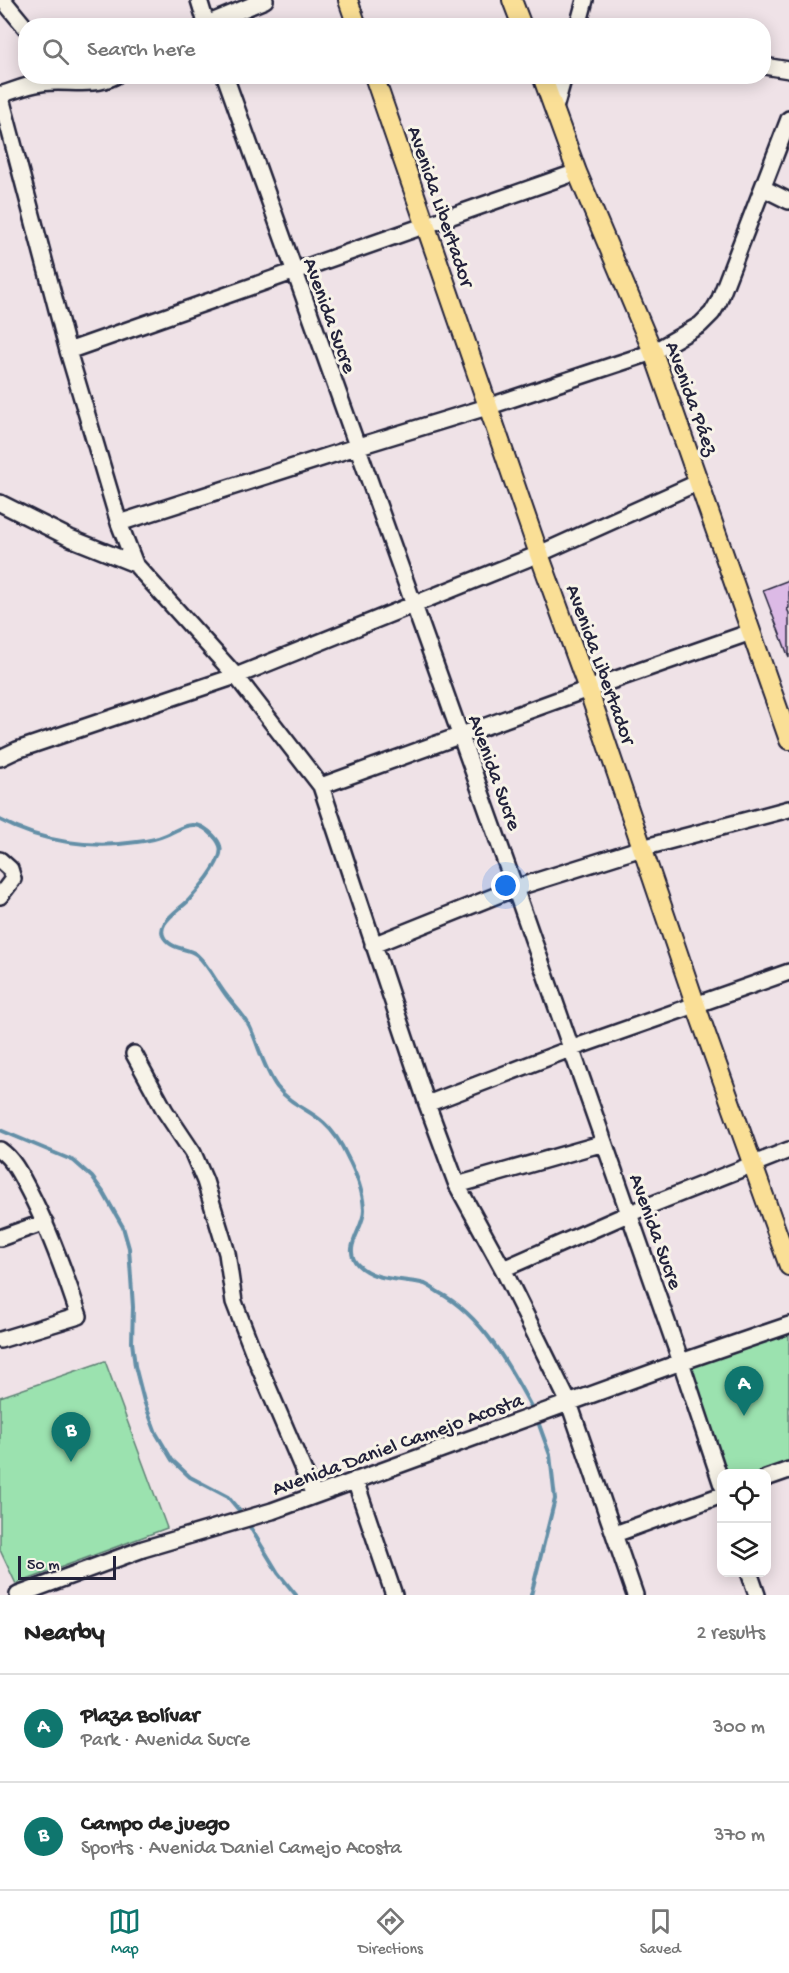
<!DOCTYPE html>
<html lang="en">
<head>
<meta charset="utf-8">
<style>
  body { margin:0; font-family:"Gochi Hand",sans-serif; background:#f2f2f2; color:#222 }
  .controls { position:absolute; right:18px; bottom:18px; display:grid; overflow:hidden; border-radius:12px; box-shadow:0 3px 15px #0003 }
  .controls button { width:54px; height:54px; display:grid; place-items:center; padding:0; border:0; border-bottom:2px solid #e0e0e0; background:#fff; color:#222; font:30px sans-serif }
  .scale { position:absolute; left:18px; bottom:15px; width:98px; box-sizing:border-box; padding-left:6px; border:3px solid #22223b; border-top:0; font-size:16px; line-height:21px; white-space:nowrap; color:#22223b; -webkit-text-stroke:4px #f7f3e8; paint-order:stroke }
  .you { position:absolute; left:506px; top:886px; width:21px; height:21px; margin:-15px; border:4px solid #fff; border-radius:50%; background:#1a73e8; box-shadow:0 0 0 9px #1a73e833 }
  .badge { display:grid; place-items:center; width:39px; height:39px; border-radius:50%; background:#0f766e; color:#fff; font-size:20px; font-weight:700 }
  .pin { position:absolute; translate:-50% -50px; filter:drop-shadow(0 2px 3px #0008) }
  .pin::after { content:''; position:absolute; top:32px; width:21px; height:18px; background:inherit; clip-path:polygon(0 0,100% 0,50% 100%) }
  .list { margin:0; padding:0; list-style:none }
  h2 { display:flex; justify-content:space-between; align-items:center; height:78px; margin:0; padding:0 24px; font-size:26px }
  h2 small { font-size:20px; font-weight:400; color:#767676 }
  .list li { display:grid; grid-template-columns:39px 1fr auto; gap:18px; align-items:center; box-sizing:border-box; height:108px; padding:0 24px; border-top:2px solid #e0e0e0 }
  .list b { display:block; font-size:22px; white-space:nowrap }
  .list p { margin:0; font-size:20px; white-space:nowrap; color:#767676 }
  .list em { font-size:20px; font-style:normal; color:#767676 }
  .icon { flex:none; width:33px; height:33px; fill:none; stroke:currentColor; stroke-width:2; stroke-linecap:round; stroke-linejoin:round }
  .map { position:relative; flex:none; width:789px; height:1595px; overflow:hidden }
  .search { position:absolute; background:#fff; box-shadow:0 3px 15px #0003; left:18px; right:18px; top:18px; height:66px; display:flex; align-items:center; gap:15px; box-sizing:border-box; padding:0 21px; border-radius:24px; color:#767676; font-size:22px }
  .sheet { height:294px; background:#fff }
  nav { display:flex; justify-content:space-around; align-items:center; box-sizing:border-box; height:84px; border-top:2px solid #e0e0e0; background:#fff; font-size:16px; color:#767676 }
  nav a { display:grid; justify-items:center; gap:3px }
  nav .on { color:#0f766e }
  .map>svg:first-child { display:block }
</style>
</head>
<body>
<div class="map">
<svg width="789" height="1595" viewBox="0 0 789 1595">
  <rect width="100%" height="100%" fill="#efe2e7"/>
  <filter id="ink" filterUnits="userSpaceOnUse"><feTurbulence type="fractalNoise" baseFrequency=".0167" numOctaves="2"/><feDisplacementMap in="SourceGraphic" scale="12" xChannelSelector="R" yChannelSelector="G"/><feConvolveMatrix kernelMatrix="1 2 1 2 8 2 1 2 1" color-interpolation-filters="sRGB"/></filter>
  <g filter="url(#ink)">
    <path fill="#9be2af" stroke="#5e8275" stroke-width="1.5" d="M789,1325V1470L766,1474H722L681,1362Z
      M105,1361L167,1528L16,1584L0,1550V1397Z"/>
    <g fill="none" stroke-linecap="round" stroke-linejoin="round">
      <path stroke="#638fa7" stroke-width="4" d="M0,820C42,842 90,849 137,842C147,841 157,839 166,835C177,830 191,820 204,828C209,831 218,839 220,846C225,860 197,891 188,901C178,911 149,927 169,943C177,950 189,948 197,955C209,966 216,982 226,995C234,1006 245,1016 250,1027C259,1047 264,1069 277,1087C291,1105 309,1109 324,1123C334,1132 342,1145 347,1156C355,1171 363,1192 364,1209C365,1228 341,1248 358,1265C375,1282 404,1278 425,1284C429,1286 434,1289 438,1292C483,1316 510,1367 534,1412
        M0,1130L74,1161L92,1177L103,1192L123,1227L129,1248L133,1307L132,1342L135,1366L144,1401L156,1433L172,1460L190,1477L228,1497L243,1515
        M247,1522L278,1573L296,1595
        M531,1595L555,1499L550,1455L537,1419"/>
    </g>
    <path fill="#dcbae6" stroke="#22223b" stroke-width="1.5" d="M789,580V608L787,609L789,613V658L763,590Z"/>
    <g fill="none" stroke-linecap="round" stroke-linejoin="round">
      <defs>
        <path id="minor" d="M3,0L26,28
          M199,0L207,26
          M202,26L265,0
          M578,26L585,0
          M764,66L789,70
          M225,76L515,888L681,1362L722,1485
          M0,94L68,351L119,523L135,564L236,676L321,786L427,1104L457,1185L503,1269L569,1403L635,1595
          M0,95C13,91 27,85 41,83C66,79 91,88 115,76
          M555,108L564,76
          M763,188L789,201
          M68,351L577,172
          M0,503L70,538L135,564
          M119,523L356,447L487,407L653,352L700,325L712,313L719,301L789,119
          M0,758L17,750L236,676L539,554L699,482
          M321,786L588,689L751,632
          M0,860L10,869L13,879L0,896
          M373,945L515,888L642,848L789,809
          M134,1054L165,1111L193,1153L205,1181L227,1253L234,1302L258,1364L314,1495
          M427,1104L570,1049L789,972
          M0,1150C14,1160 21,1176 29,1191C50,1231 65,1273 79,1316L0,1340
          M457,1185L604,1143
          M0,1238L45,1222
          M503,1269L628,1214L789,1150
          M766,1478L789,1470
          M355,1480L394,1595
          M615,1534L722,1495
          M749,1572L757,1595
          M18,1595L143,1549L272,1511L681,1362L789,1325"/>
        <path id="major" d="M348,0L357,26
          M512,0L522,26
          M374,76L539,554L588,689L696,1006L789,1266
          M542,76L577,172L653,352L789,740"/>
      </defs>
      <use href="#minor" stroke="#22223b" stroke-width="20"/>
      <use href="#major" stroke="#22223b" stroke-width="22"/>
      <use href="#minor" stroke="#f7f3e8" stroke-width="15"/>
      <use href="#major" stroke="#fadf96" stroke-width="18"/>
    </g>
  </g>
  <g text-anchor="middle" stroke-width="6" stroke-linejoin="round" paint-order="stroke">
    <g font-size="21" fill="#22223b" stroke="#f7f3e8">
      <text transform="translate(442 206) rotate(71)" y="7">Avenida Libertador</text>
      <text transform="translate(331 315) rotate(70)" y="7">Avenida Sucre</text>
      <text transform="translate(693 398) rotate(70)" y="7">Avenida Páez</text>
      <text transform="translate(602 664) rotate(70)" y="7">Avenida Libertador</text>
      <text transform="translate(496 772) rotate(70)" y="7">Avenida Sucre</text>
      <text transform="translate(657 1231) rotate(70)" y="7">Avenida Sucre</text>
      <text transform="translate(397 1443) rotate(-20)" y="7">Avenida Daniel Camejo Acosta</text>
    </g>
  </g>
</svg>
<div class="controls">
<button><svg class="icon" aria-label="locate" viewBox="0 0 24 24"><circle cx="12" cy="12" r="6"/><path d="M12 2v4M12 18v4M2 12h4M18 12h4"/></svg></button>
<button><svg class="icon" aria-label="layers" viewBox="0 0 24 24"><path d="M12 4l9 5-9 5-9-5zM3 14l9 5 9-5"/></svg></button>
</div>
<div class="scale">50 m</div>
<div class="you"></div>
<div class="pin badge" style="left:744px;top:1416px">A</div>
<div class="pin badge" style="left:71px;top:1462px">B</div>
<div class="search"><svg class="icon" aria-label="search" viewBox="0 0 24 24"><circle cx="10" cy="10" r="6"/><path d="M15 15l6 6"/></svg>Search here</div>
</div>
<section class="sheet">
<h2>Nearby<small>2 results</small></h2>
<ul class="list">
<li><span class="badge">A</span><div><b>Plaza Bolívar</b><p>Park · Avenida Sucre</p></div><em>300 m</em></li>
<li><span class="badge">B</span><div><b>Campo de juego</b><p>Sports · Avenida Daniel Camejo Acosta</p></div><em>370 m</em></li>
</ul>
</section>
<nav>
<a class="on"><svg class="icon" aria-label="map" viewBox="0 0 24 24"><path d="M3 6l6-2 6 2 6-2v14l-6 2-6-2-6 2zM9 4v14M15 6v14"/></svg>Map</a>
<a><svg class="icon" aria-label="directions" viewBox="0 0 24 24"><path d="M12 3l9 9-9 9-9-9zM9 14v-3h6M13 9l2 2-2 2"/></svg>Directions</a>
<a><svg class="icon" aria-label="saved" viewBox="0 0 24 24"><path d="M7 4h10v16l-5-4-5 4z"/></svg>Saved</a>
</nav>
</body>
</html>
